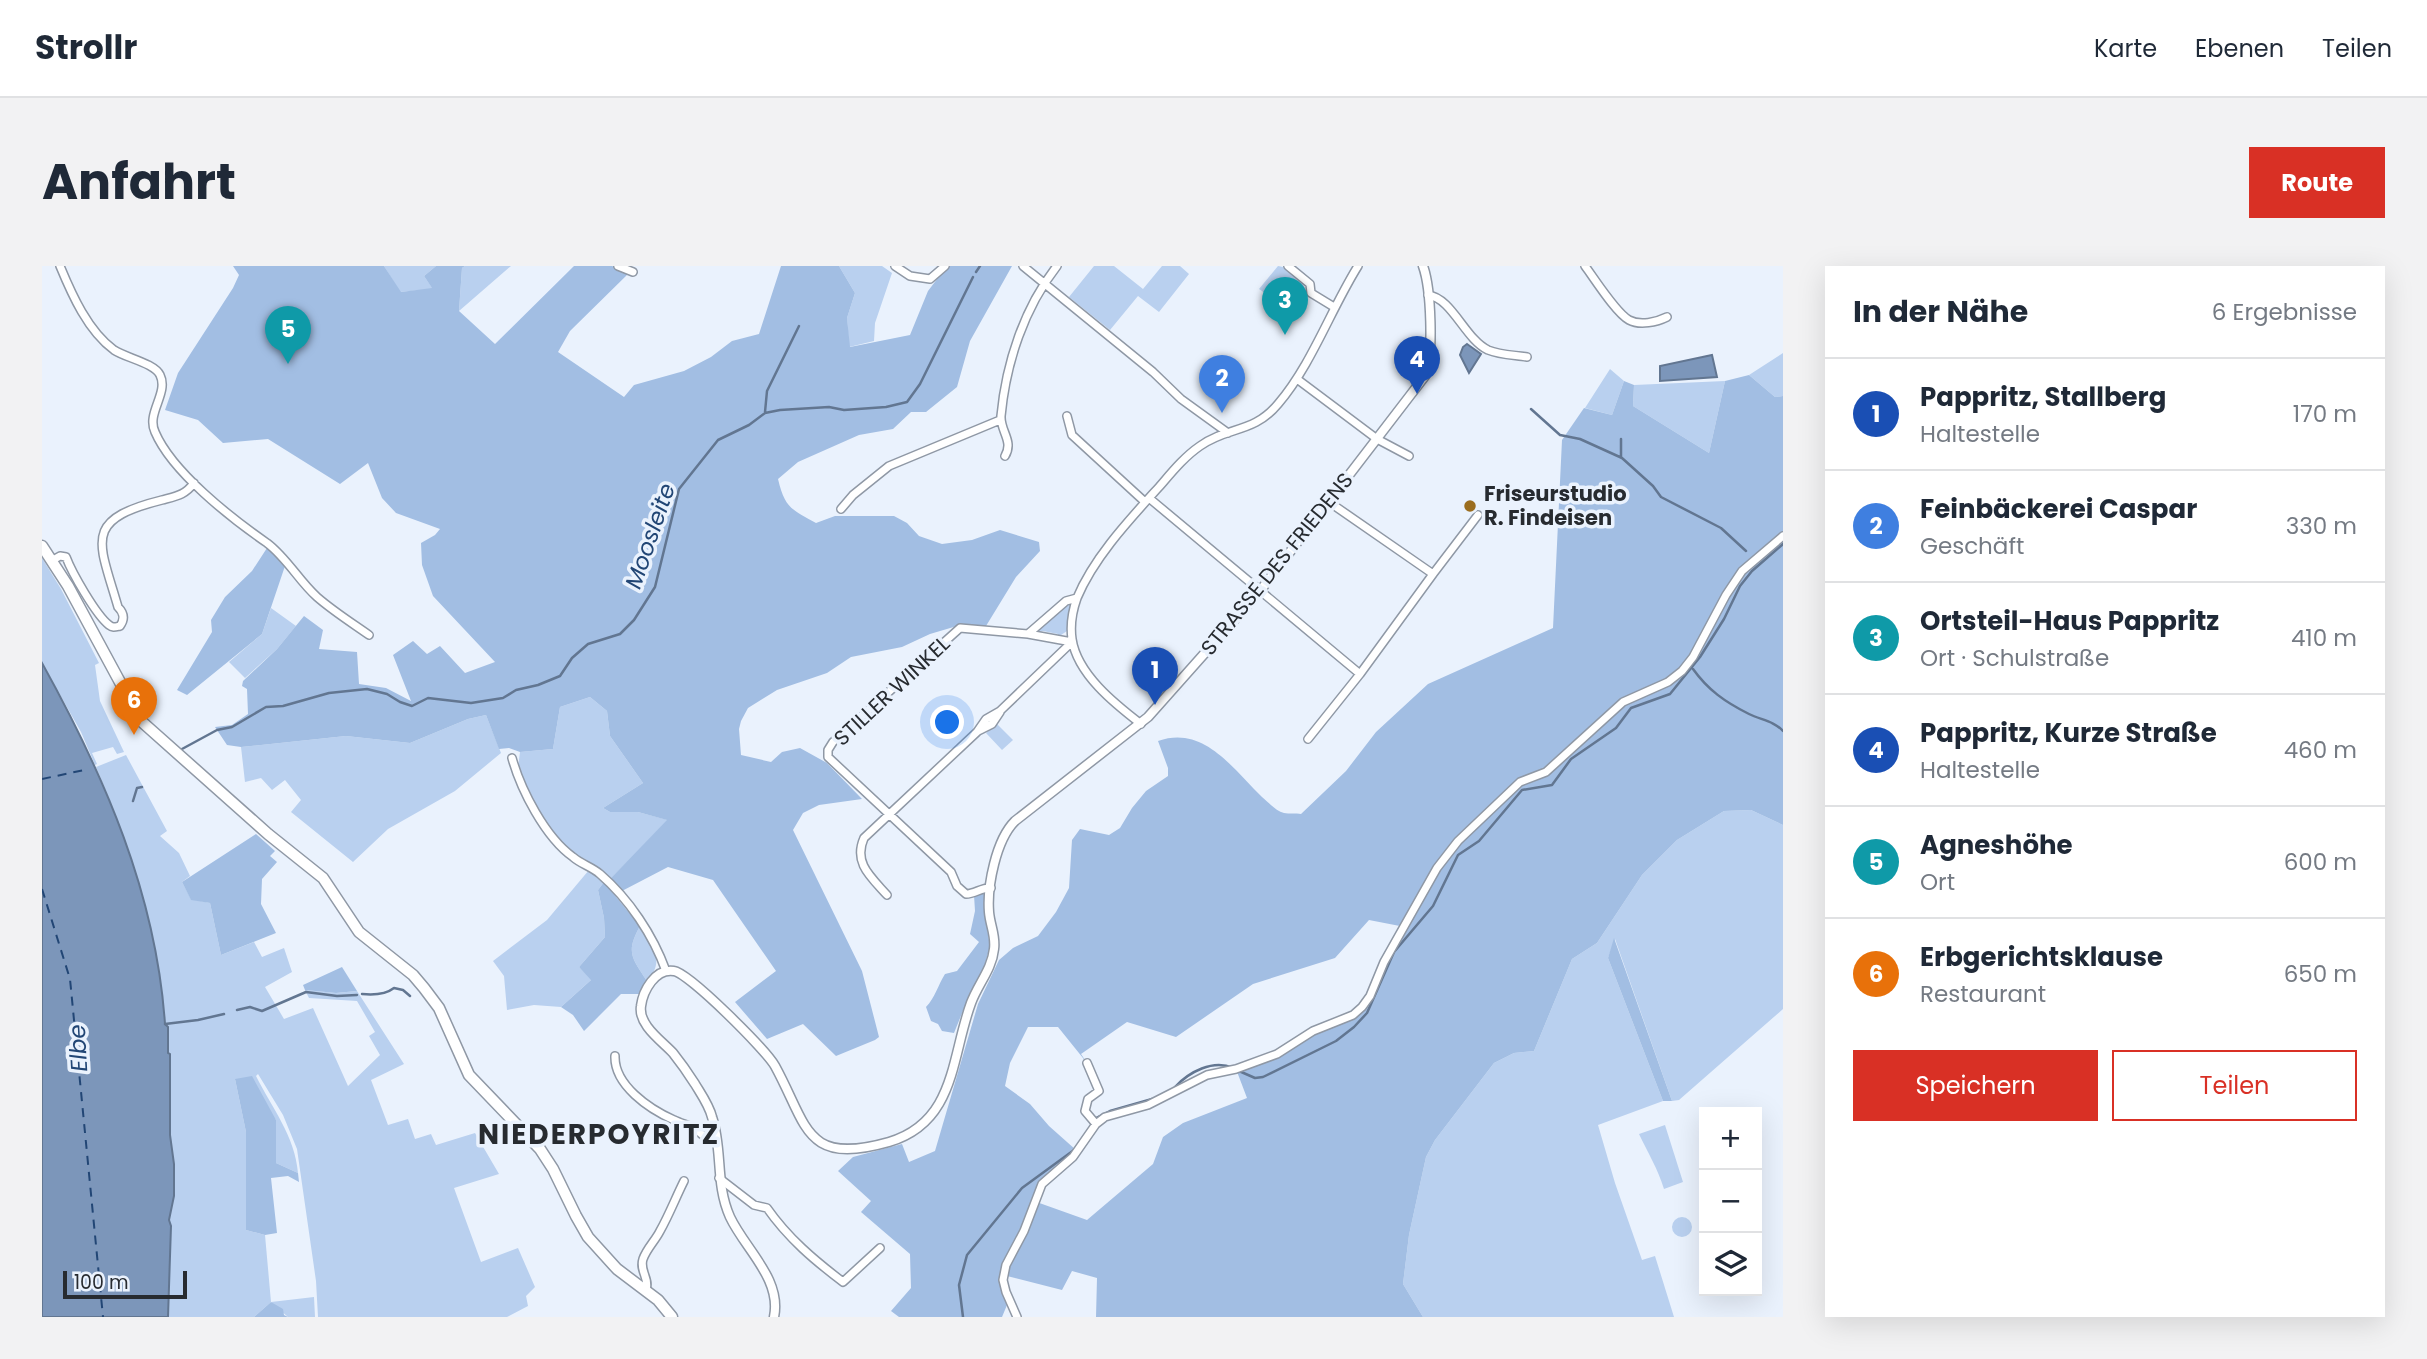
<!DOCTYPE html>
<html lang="de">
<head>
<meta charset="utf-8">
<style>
  body { margin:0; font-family:Poppins,sans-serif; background:#f2f2f3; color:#1f2937 }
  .controls { position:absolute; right:21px; bottom:21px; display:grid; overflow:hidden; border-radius:0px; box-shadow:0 7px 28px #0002 }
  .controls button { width:63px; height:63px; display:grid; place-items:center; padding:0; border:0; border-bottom:2px solid #e0e1e3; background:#fff; color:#1f2937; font:35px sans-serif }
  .scale { position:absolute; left:21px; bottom:18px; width:124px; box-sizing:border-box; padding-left:7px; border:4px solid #272b30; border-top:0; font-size:19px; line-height:24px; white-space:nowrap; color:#272b30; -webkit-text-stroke:5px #eaf2fd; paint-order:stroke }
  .you { position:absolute; left:906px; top:457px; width:24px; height:24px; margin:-18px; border:5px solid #fff; border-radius:50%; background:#1a73e8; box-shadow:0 0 0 10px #1a73e833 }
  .badge { display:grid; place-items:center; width:46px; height:46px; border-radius:50%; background:#d93025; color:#fff; font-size:23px; font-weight:700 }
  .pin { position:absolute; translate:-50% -58px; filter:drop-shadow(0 2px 4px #0008) }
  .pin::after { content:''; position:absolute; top:37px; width:24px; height:21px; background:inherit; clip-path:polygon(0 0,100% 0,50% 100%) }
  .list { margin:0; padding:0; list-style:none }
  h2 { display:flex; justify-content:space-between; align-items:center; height:91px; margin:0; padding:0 28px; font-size:30px }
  h2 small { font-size:23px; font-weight:400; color:#747a83 }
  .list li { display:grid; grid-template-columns:46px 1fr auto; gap:21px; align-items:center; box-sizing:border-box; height:112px; padding:0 28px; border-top:2px solid #e0e1e3 }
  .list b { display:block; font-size:26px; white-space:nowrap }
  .list p { margin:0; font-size:23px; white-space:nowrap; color:#747a83 }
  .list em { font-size:23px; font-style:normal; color:#747a83 }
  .actions { display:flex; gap:14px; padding:21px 28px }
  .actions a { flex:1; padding:16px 0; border:2px solid #d93025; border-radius:0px; text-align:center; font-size:24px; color:#d93025 }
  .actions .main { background:#d93025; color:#fff }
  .icon { flex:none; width:38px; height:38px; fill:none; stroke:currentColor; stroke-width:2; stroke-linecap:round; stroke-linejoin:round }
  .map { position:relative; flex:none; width:1741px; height:1051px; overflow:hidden; border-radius:0px }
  header { display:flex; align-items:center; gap:42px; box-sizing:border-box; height:98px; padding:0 35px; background:#fff; border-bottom:2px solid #e0e1e3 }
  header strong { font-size:33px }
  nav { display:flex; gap:38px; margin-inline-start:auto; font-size:24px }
  .intro { display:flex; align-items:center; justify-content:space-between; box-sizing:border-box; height:168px; padding:0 42px }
  h1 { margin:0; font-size:49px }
  .button { padding:18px 32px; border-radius:0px; background:#d93025; color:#fff; font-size:24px; font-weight:700 }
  main { display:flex; gap:42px; padding:0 42px }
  aside { flex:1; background:#fff; border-radius:0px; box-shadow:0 7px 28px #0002 }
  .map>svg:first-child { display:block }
</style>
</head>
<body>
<header>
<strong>Strollr</strong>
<nav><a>Karte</a><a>Ebenen</a><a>Teilen</a></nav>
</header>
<div class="intro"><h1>Anfahrt</h1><a class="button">Route</a></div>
<main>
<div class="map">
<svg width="1741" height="1051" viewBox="0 0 1741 1051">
  <rect width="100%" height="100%" fill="#eaf2fd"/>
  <path fill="#b9d0ef" d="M342,0H394L382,10L391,23L358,26Z
    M423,0H469L417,45L420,2Z
    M797,0H840L850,7L833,57L832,75L807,81L805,52L813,27Z
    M1052,0H1072L1101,23L1120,0H1138L1147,8L1117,46L1096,30L1068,64L1027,31Z
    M1236,0C1250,2 1262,16 1266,29L1259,41L1247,33L1242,40L1217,23Z
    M1741,87V130L1733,131L1707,109Z
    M1568,103L1582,115L1570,149L1543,142Z
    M1683,115L1667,187L1591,140L1592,119Z
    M0,292L19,323L57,397L53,399L58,435L82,486L75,488L71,481L50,487L55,498L53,499L39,466L0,397Z
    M1025,337H1029L1025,365L1016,371V368L1001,365L995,367L994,364Z
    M229,342L254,360L235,383L203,412L187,396L220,368Z
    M548,431L565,445L568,470L601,517L561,542L568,546H596L626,554L567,614L533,590L520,578L497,545L476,502L478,486L511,483L518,441Z
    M444,449L459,487L413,525L346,563L311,596L249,546L259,534L243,514L230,524L219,512L203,516L199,481L304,470L368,477L426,453Z
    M955,458L971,474L960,484L944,467Z
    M84,489L125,565L118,570L137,587L148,610L140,616L149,633L168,637L179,689L212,676L220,691L242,682L250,706L223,721L242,753L271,742L306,820L338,789L327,770L333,766L315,735L267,732L263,724L294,727L315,725L362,798L329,814L346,859L366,853L373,873L389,868L394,879L433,867L457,908L412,922L439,996L476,982L493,1021L484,1030L486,1040L465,1051H276L274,1015L255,883L241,849L216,808L214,810C230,842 253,870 256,907L234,897V854L193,813L204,866V964L223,969L229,1036L272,1031L273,1051H246L229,1036L212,1051H126L129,961L127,954L132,930V899L128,869V792L126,787V761L123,758C115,666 90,585 54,501Z
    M1709,544L1741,559V743L1637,834L1630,835L1573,673L1566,692L1621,835L1556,859L1573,917L1600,994L1613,990L1632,1051H1381L1361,1018L1367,969L1384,891L1393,874L1452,797L1472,787L1492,785L1530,693L1555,677L1600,609L1635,574L1682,545Z
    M547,604L562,616L556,624L562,652L563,671L537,701L550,713L519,741L492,739L465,744L462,710L451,695L505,654Z
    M598,660C612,678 623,696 605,715C589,691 584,686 598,660Z
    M1623,859L1641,916L1622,923C1616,903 1606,887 1597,868Z
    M1630 961a10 10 0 1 1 20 0a10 10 0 1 1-20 0Z"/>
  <path fill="#a2bee3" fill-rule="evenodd" d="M191,0H342L359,26L390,22L382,10L394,0H423L420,2L417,45L453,78L532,0H570L587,7L528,65L516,86L582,131L592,119L642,105L669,91L690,75L717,68L739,0H797L813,27L805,52L808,81L868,69L886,25L905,0H970L928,75L915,121L884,146H869L851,163L817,169L756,196L736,213C743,242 749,243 774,257L793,250H852L865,257L877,270L900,278L930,274L958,264L997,276L998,285L974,311L944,360H915L888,368L860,381L809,391L785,407L735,424L706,442L699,455L697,463L699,489L729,496L740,486L758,482L785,497L820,533L777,539L761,547L751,564L820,705L837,771L833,774L794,790L761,758L725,773L693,736L734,705L671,614L626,601L578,626L567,614L625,554L596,546H568L561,542L601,517L568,470L565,445L548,431L518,441L511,483L478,486L467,482L457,483L444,449L426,453L368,477L304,470L199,481L185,479L173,461L190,459L206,448L205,423L200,420L201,415L235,383L262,350L281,364L277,383L315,386L317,418L344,422L369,435L351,389L371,375L385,388L398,380L423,407L453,396L391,330L380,299L379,277L393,269L398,263L354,247L340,232L326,197L298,218L226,173L181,177L156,154L123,144L136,107L191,22L197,9Z
    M1707,109L1733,131L1741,130V559L1709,544L1682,545L1635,574L1600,609L1555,677L1530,693L1492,785L1472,787L1452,797L1393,874L1384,891L1367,969L1361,1018L1381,1051H1054L1055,1012L1030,1005L1020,1024L965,1010L966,1019L972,1034L965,1039L960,1051H857L849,1045L869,1022L868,988L819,946L829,935L796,905L811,891L860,878L867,896L893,885L936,738L957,694L971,682L996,670L1014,646L1027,622L1030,574L1038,563L1067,569L1078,562L1090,542L1104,525L1126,510V502L1116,475C1162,459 1190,502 1220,531C1226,536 1234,545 1242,547C1247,548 1254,547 1259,548L1304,505L1334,466L1386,418L1511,362L1520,174L1542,142L1570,149L1582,115L1592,119L1591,140L1667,187L1683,115ZM1327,654L1363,661L1320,741L1311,749L1271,765L1235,788L1194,803L1205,832L1141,857L1121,871L1111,898L1045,954L989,934L996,917L1034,884L1007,860L988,838L963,820L968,797L986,761H1016L1045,797L1039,788L1085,756L1134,771L1211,718L1293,692Z
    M225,282L243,300L220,368L145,429L135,424L170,366L169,354L183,331L210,305Z
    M214,568L233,585L228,590L235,596L220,613L219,638L234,667L179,689L168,637L149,634L140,616Z
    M562,616L598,660C584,686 589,691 605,715L597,728H579L542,765L531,749L519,741L549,714L537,701L563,671L562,652L556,624Z
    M943,626L942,642L948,681L941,704L929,725L912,767L900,765L896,758L889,755L884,741C893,732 896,719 903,708L915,705L937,676L928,668L933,645L932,629Z
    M1572,672L1630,835H1621L1566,692Z
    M300,701L315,725L294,727L263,724L261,719Z
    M210,810L234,854V897L256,907L257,916L246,910L229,912L235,967L223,969L204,964V866L193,813Z
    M229,1036L241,1043L242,1049L246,1051H212Z"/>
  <path fill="#7c96ba" stroke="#627691" stroke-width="2" d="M1425,78L1439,88L1427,107L1418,89L1421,81Z
    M1670,89L1675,111L1618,115V100Z
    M0,397C62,509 114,627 123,758L126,761V787L128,788V869L132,898V930L127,954L129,960L126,1051H0Z"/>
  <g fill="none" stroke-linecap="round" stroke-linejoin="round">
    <path stroke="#627691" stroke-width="2.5" d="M934,6L938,0
      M1489,143L1518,169L1538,173L1580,192L1611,220L1619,231L1679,262L1704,285
      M723,146L725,125L757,60
      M1579,173V191
      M1651,403C1666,424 1683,436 1707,448C1719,454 1732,455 1741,465
      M140,483L175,464L190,461L224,441L241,440L287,427L325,423L345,428L358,436L370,440L386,432L429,437L461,432L474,424L496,419L518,410L530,392L546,378L578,368L592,354L613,321L637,223L676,174L707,159L723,147L738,144L787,141L802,144L844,141L865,136L878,118L931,11
      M91,535L95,522L100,521
      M320,728C330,729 343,729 352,722L361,724L368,730
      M195,744L208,741L220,745L264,726L295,730L315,729
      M123,758L156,754L182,748
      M1197,805L1213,812L1221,811L1294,775L1312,761L1325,747L1352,686L1391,640L1416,589L1437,575L1480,524L1510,519L1529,493L1574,462L1589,442L1628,428L1658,391L1682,353L1698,320L1710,305L1741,278
      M1133,821C1147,806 1171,793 1191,802
      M1054,852L1068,845L1110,833
      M921,1051L917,1019L925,989L980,922L1032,884"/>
    <path stroke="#224675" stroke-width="2" stroke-dasharray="9 7" stroke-linecap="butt" d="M0,513L42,504
      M0,623L28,713L61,1051"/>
    <defs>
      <path id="minor" d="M18,0C30,29 46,65 72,84C84,92 112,97 118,109C127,127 104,147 113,166C130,206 189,252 225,277C245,292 257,315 275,331C291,345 310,357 327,369
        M576,0L591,6
        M853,0L868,10L888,13L903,0
        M981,0L1111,106L1139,133L1186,167
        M1246,0L1268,18L1269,27L1292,41
        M1543,0C1552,12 1574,47 1587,54C1598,60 1615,56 1625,51
        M1386,29C1410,32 1423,73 1446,84C1458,89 1472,89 1485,91
        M1255,113L1335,173L1367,190
        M1025,150L1030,169L1103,236
        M963,190C972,175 958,165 959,150C964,97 982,42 1015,0
        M1107,232L1318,408
        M799,243L811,229L847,200L958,154
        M11,294L18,290L24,291C30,307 54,349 67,359C71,362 73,361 78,360C83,353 82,347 76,341C57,275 40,254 120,234C135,230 143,229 152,217
        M1391,308L1436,249
        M986,368L1030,376
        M1099,458C1073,438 1035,408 1030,373C1028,359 1030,346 1035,332C1052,291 1088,253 1117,221C1130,206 1142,191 1158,180C1186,160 1211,168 1236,138C1270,98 1288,45 1316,0
        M936,465L950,458L958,446
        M1266,473L1318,408L1391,308L1287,236
        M470,492C479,524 503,571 531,591C539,598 550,601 558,608C587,633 611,669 624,705
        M949,622C940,621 933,628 924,628L915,620L909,606L786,491V484L791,476L918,362L986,368L1024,335L1035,332
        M845,629C829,611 811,597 822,572L935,466L944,453L958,445L1030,376
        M573,790C572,819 607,843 632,854C638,857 646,859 652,862C660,867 664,875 674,877
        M1045,797L1057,825L1046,833L1043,845L1054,858
        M677,912L712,939L725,942C746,972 772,994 801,1016L838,982
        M604,1024C608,1012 597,1005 601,993C605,982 613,975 618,965C627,949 634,931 642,915
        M975,1051L964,1026L961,1014L964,999L982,965L1000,918L1031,891L1054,858L1063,851L1106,839L1165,809L1194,803L1235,788L1271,765L1311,749L1320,741L1328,730L1342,696L1395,602L1416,575L1478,516L1504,506L1581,436L1626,416L1640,405L1651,391L1684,329L1700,305L1741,270"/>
      <path id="tertiary" d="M732,1051C740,1013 703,983 688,951C673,918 681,884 670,851C667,839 659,828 653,818C646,807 639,797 631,787C620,775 596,759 599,740C601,725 613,702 632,705C647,707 724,784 733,800C766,860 762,900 847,876C914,856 909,791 929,737C936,718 950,703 952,683C954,670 948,659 947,646C945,620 954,574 973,555L1106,451L1218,325L1383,110C1392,89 1389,22 1381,0"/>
      <path id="secondary" d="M0,280L26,320L99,455L226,568L281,612L317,666L371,709L382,722L397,742L427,809L498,883L511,903L534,950L546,971L575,1003L616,1034L630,1051"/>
    </defs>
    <use href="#minor" stroke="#8f98a5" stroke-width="10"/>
    <use href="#tertiary" stroke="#8f98a5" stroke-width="11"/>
    <use href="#secondary" stroke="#8f98a5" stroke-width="13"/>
    <use href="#minor" stroke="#fff" stroke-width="7"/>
    <use href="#tertiary" stroke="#fff" stroke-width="8"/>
    <use href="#secondary" stroke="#fff" stroke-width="10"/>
  </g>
  <circle fill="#9b6d1e" stroke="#eaf2fd" stroke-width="2.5" cx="1428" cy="240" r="7"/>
  <g text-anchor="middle" stroke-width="7" stroke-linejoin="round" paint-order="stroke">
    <g font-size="21" font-weight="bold" fill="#272b30" stroke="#eaf2fd" text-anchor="start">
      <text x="1442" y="235">Friseurstudio<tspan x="1442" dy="24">R. Findeisen</tspan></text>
    </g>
    <g font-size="21" fill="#272b30" stroke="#eaf2fd">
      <text transform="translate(1235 298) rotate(-51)" y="7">STRASSE DES FRIEDENS</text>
      <text transform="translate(850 425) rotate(-43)" y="7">STILLER WINKEL</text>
    </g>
    <g font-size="23" font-style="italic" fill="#224675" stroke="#eaf2fd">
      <text transform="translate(608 270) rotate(-71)" y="8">Moosleite</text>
      <text transform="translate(36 782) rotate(-93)" y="8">Elbe</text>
    </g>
    <g font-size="28" font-weight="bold" letter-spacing="2" fill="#272b30" stroke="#eaf2fd">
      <text x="557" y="878">NIEDERPOYRITZ</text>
    </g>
  </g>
</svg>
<div class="controls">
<button>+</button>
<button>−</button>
<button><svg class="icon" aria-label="layers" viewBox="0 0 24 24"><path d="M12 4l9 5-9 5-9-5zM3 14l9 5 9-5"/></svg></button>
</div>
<div class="scale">100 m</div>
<div class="you"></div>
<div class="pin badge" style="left:1113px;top:439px;background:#1a4fb4">1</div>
<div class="pin badge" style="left:1180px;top:147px;background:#3f7fe0">2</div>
<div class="pin badge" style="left:1243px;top:69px;background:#0f9aa8">3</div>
<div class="pin badge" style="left:1375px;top:128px;background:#1a4fb4">4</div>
<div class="pin badge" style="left:246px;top:98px;background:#0f9aa8">5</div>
<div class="pin badge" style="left:92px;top:469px;background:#e8710a">6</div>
</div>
<aside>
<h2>In der Nähe<small>6 Ergebnisse</small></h2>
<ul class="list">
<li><span class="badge" style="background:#1a4fb4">1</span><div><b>Pappritz, Stallberg</b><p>Haltestelle</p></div><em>170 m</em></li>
<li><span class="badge" style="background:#3f7fe0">2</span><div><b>Feinbäckerei Caspar</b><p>Geschäft</p></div><em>330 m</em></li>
<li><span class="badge" style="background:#0f9aa8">3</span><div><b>Ortsteil-Haus Pappritz</b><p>Ort · Schulstraße</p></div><em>410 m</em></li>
<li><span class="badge" style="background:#1a4fb4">4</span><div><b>Pappritz, Kurze Straße</b><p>Haltestelle</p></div><em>460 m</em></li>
<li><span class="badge" style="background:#0f9aa8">5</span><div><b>Agneshöhe</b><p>Ort</p></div><em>600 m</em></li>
<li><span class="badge" style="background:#e8710a">6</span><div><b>Erbgerichtsklause</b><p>Restaurant</p></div><em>650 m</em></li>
</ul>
<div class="actions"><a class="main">Speichern</a><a>Teilen</a></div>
</aside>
</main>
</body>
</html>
